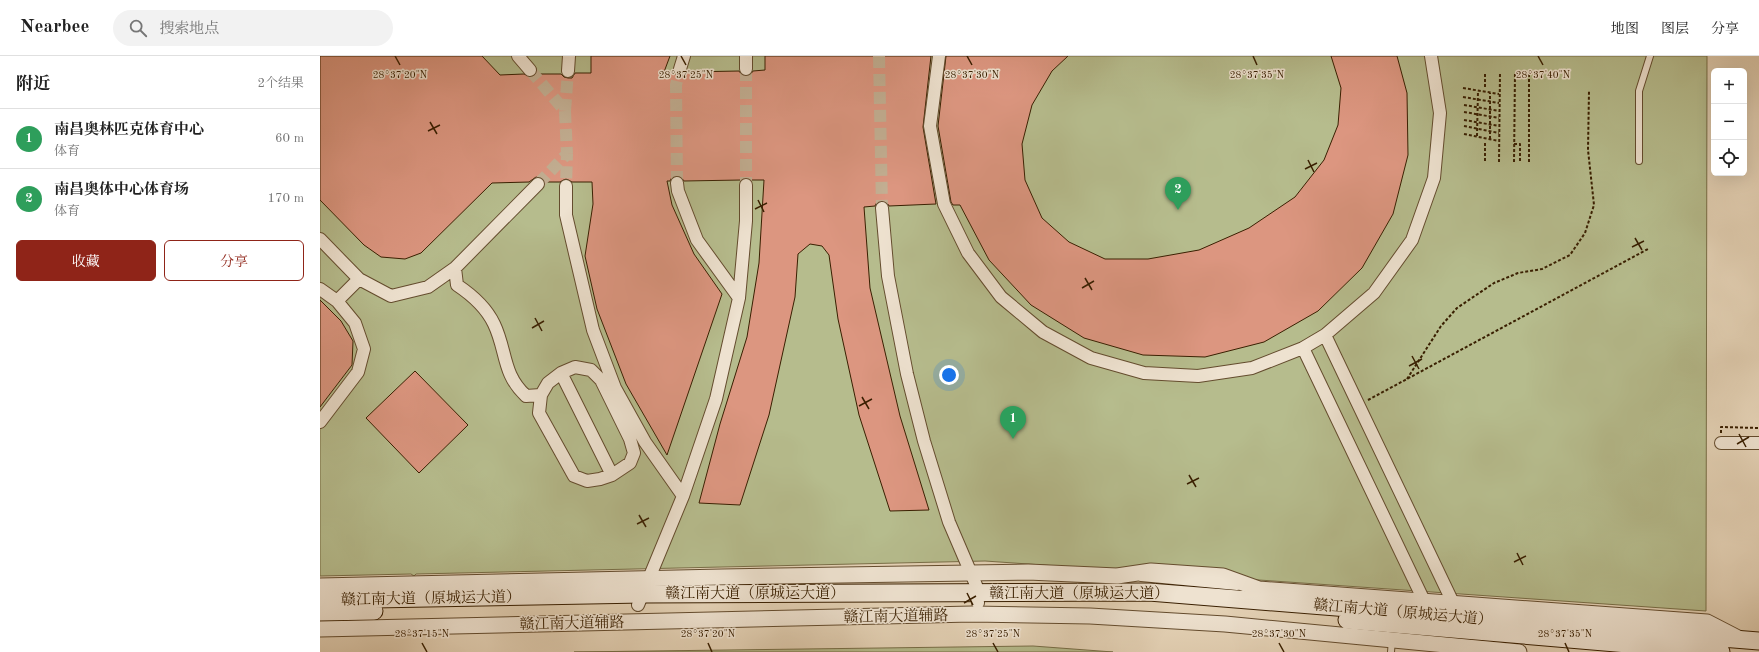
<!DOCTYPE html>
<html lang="zh">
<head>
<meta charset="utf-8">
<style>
  body { margin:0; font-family:"Old Standard TT","Noto Serif SC",serif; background:#f2f2f2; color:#222 }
  .controls { position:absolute; right:12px; top:12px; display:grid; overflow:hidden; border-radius:6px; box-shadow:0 4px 16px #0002 }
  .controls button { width:36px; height:36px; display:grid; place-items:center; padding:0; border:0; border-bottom:1px solid #e0e0e0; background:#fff; color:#222; font:20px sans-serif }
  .you { position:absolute; left:629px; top:319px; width:14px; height:14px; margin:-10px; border:3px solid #fff; border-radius:50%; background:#1a73e8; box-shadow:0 0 0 6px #1a73e833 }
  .badge { display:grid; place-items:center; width:26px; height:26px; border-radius:50%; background:#8f2418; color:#fff; font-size:13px; font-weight:700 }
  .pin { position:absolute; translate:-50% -33px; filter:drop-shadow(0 1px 2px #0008) }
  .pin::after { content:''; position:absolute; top:21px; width:14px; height:12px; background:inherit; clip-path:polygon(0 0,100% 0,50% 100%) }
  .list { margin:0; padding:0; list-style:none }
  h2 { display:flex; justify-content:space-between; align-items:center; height:52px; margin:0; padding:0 16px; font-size:17px }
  h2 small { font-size:13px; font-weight:400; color:#767676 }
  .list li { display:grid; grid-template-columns:26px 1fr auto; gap:12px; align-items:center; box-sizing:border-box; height:60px; padding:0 16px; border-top:1px solid #e0e0e0 }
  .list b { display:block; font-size:15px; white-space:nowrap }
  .list p { margin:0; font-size:13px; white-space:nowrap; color:#767676 }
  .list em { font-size:13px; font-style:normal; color:#767676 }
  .actions { display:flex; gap:8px; padding:12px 16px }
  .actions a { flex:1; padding:9px 0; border:1px solid #8f2418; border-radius:6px; text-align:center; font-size:14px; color:#8f2418 }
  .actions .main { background:#8f2418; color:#fff }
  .icon { flex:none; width:22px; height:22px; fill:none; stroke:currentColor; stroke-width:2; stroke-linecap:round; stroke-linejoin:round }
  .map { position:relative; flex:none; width:1439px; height:596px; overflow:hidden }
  header { display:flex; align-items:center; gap:24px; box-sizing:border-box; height:56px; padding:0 20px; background:#fff; border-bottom:1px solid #e0e0e0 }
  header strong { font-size:19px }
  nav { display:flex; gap:22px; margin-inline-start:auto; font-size:14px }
  .search { width:280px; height:36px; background:#f2f2f2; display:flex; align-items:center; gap:10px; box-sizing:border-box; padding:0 14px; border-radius:22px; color:#767676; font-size:15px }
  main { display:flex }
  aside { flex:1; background:#fff }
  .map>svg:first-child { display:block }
</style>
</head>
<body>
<header>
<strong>Nearbee</strong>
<div class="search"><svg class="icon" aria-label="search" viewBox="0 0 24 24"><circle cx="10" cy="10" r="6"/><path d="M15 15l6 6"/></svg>搜索地点</div>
<nav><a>地图</a><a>图层</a><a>分享</a></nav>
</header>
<main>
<aside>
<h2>附近<small>2个结果</small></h2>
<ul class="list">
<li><span class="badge" style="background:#2e9e5b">1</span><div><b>南昌奥林匹克体育中心</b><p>体育</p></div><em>60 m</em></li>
<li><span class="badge" style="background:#2e9e5b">2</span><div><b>南昌奥体中心体育场</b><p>体育</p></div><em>170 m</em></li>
</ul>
<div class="actions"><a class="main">收藏</a><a>分享</a></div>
</aside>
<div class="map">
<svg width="1439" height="596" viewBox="0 0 1439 596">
  <rect width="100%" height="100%" fill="#e5d3b7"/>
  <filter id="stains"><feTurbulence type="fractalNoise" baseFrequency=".005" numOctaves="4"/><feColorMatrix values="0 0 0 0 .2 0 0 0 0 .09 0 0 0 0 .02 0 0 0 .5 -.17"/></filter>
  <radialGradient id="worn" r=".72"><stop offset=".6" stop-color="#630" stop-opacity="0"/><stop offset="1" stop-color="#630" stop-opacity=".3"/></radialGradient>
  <path fill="#b6bc8d" stroke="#786e47" d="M0,0H1387L1386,555L665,505L96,518L94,520L91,518L0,520Z
    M713,590L793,596H254H255Z"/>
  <path fill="#dc9680" stroke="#391f01" d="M0,0H162L180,19L204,18L211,21L216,18H241L244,21L248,22H252L255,17H271V0H350L344,16H353L358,20H362L367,16L419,15L422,19L426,20L430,19L433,15L445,14V0H611L603,71L616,148L569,150L566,145H562L557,146L555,150L544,151L550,232L580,360L609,454L570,455L539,359L518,263L509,199L502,190L490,188L478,198L475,241L449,359L420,449L379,447L400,368L427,281L439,207L444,124H431L426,122L421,124L364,125L360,120H356L352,121L350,125H347L352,149L374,198L402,238L347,399L306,328L277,253L265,200L273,148L272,126H252L246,123L240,126H225L223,122L216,121L209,126L172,127L101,197L85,203L61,201L44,189L0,144Z
    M626,0H748L732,15L712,49L702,88L705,124L722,162L749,186L785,203H828L879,194L929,172L975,141L1004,104L1018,69L1021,32L1011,0H1077L1087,37L1088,99L1073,158L1042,212L998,255L944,286L885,301L823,299L764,282L711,249L669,204L640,149H633L631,146L618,70Z
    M0,244L21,265L33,285L32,309L0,351Z
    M95,315L148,369L99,417L46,362Z"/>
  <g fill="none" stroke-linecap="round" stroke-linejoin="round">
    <path stroke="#c3af93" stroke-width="12" stroke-dasharray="12 6" stroke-linecap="butt" d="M559,0L562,152
      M426,13V129
      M210,14L245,55L248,15
      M245,55L247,98
      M357,127L356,29L360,13
      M218,128L247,98L246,130"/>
    <defs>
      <path id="service" d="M1319,105V35L1330,0
        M821,522L917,531
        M1071,596L1072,584"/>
      <path id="minor" d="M198,0L210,14
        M426,0V13
        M619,0L610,70L624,148L648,197L681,241L723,276L771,302L824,317L878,320L932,312L983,292L1005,279L1054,237L1092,184L1114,122L1120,57L1111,0
        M360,13L364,0
        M248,15L249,0
        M357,127L358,135L377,184L419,242
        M246,130V159L273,274L295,332L325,386L363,440
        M562,152L568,220L587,318L604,385L629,466L656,529L658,547
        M0,183L39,223
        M135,212L137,229C152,239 166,251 174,268C187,295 182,318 206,340L221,339
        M0,233L17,245L35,267L44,293L38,316L0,366
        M17,245L39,223L71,240L108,231L135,212L218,128
        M1005,279L1136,553
        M983,292L1107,551
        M255,311L271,314L281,324L310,383L314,397L310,407L292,419L280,423L267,425L254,420L219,357L221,339L228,327L241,317Z
        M241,317L292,419
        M1401,387H1439
        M318,549L363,440L396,343L419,242L426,165V129"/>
      <path id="tertiary" d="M0,530L402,521L708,516L797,520L831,515L903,520L939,533L1387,566L1418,582
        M0,573L652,558L770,560L905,568L1199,596"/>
      <path id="secondary" d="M0,544L323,538L829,536L1439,585
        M0,556L54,555
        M1027,564L1401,596"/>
    </defs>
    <use href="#service" stroke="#644c2e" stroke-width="8"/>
    <use href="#minor" stroke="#644c2e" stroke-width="14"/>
    <use href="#tertiary" stroke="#644c2e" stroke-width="17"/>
    <use href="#secondary" stroke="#391f01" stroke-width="19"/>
    <path stroke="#391f01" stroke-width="2" stroke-dasharray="3 2" stroke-linecap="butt" d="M1209,18V106
      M1165,31V16
      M1143,41L1179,47
      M1144,49L1179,55
      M1144,56L1179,62
      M1144,64L1179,70
      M1144,70L1179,77
      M1144,78L1179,85
      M1157,80L1158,35
      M1170,83V37
      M1165,87V106
      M1194,88H1200V106
      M1179,106L1180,17
      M1194,106L1195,17
      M1087,323L1121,270L1137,252L1174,227L1198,217L1222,213L1250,199L1265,177L1274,149L1268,94L1269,35
      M1048,344L1328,193
      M1401,377V371L1439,372"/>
    <use href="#service" stroke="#eee2d0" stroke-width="6"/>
    <use href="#minor" stroke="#eee2d0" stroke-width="12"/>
    <use href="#tertiary" stroke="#eee2d0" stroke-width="15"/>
    <use href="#secondary" stroke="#eee2d0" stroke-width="17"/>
    <path stroke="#391f01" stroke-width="2" stroke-dasharray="3 2" stroke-linecap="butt" d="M1143,32L1179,38"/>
  </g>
  <path fill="none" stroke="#391f01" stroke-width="1.5" d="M75,0L80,9M361,0L366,9M647,0L652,9M933,0L937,9M1218,0L1223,9M110,66L117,78M108,75L120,69M988,104L994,116M985,113L997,107M438,144L444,156M435,153L447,147M1315,182L1322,194M1312,191L1324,185M765,222L772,234M762,232L774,225M215,262L222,275M212,272L224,265M1092,300L1099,313M1089,310L1102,303M542,341L549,353M539,350L552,343M1419,378L1426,391M1417,388L1429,381M869,419L876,431M867,428L879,422M319,459L326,471M317,468L329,462M1197,497L1203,509M1194,506L1206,500M647,537L653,549M644,547L656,540M102,587L107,596M388,587L392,596M673,587L678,596M959,587L964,596M1245,587L1249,596"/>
  <g text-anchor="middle" stroke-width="3" stroke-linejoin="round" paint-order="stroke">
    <g font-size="15" fill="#391f01" stroke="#eee2d0">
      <text x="435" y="542">赣江南大道（原城运大道）</text>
      <text x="759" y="542">赣江南大道（原城运大道）</text>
      <text transform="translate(111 542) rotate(-1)" y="5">赣江南大道（原城运大道）</text>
      <text transform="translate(1083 556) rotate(5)" y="5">赣江南大道（原城运大道）</text>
      <text transform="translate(576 560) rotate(-1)" y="5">赣江南大道辅路</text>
      <text transform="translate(252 567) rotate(-1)" y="5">赣江南大道辅路</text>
    </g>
  </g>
  <g font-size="10" text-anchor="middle" fill="#391f01" stroke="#eee2d0" stroke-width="3" stroke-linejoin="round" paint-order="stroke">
    <text x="80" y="22">28°37'20"N</text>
    <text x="366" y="22">28°37'25"N</text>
    <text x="652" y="22">28°37'30"N</text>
    <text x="937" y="22">28°37'35"N</text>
    <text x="1223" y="22">28°37'40"N</text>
    <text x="102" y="581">28°37'15"N</text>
    <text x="388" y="581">28°37'20"N</text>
    <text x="673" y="581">28°37'25"N</text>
    <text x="959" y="581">28°37'30"N</text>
    <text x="1245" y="581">28°37'35"N</text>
  </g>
  <rect width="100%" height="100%" filter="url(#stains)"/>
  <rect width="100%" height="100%" fill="url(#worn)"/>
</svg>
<div class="controls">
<button>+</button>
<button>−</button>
<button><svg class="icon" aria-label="locate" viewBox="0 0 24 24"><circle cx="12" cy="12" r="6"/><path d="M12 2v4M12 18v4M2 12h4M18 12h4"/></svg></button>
</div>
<div class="you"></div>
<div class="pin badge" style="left:693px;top:383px;background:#2e9e5b">1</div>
<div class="pin badge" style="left:858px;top:154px;background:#2e9e5b">2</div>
</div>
</main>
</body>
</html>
